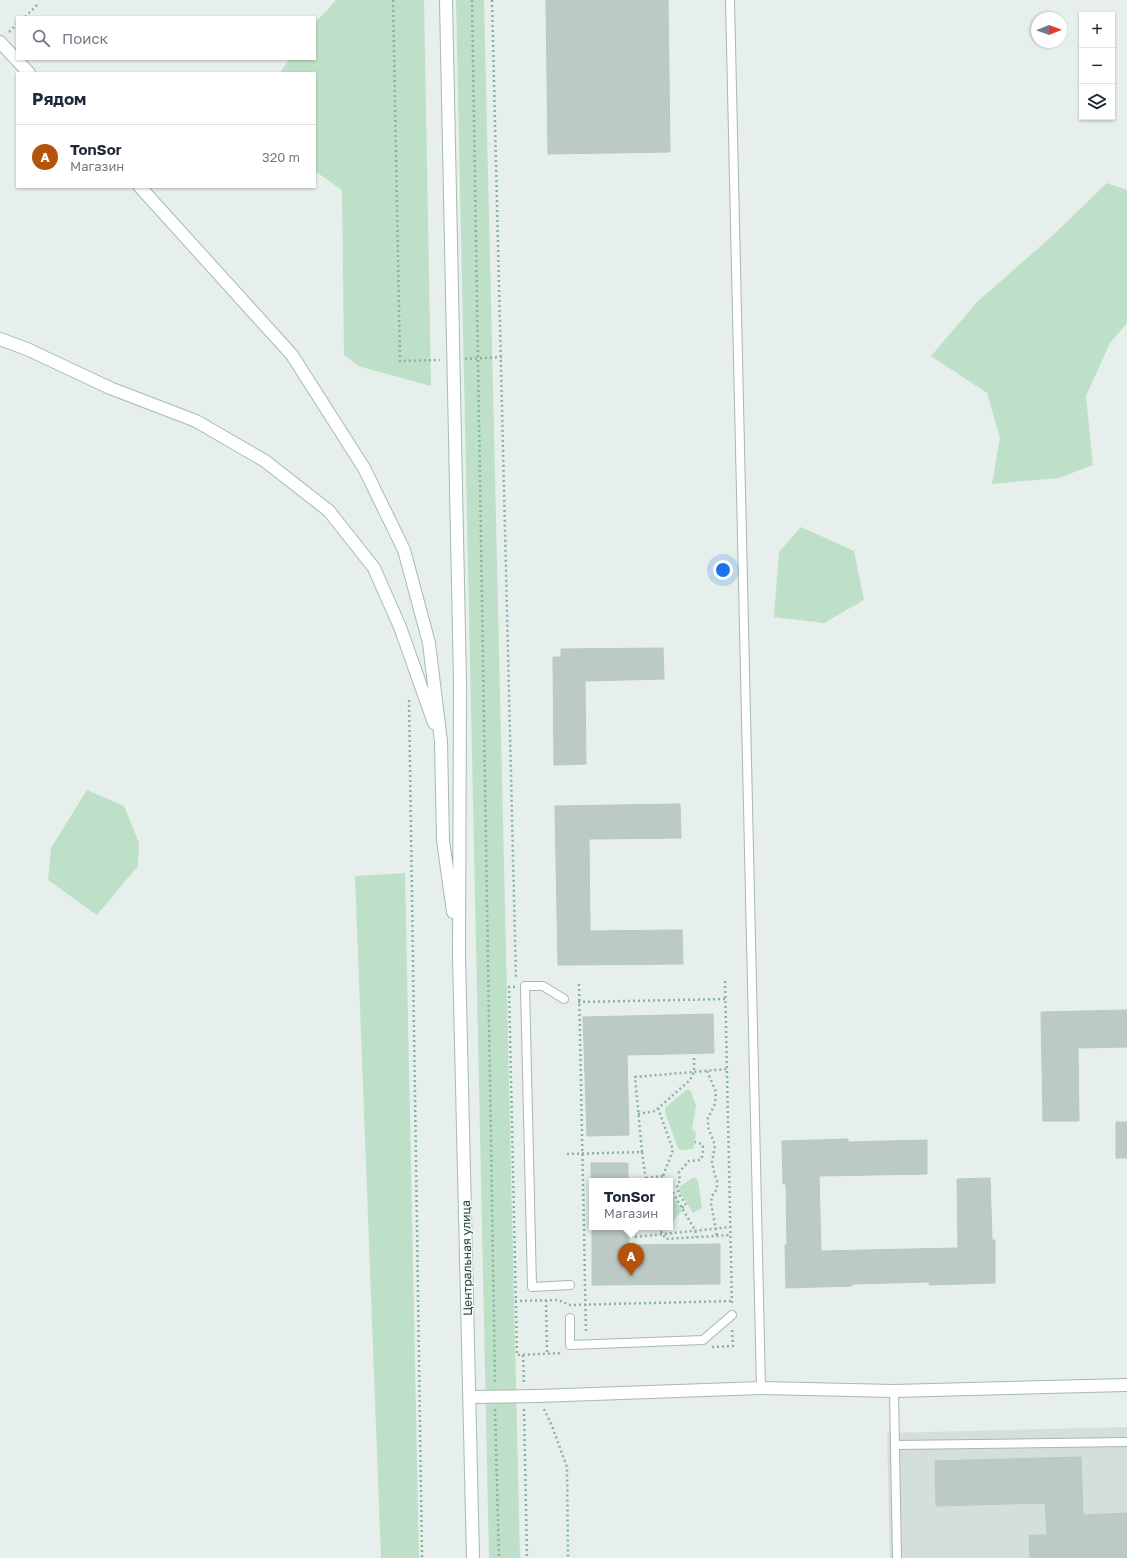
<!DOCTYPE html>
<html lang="ru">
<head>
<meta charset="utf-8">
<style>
  body { margin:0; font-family:"Golos Text",sans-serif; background:#f6f6f7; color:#1f2937 }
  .controls { position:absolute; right:12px; top:12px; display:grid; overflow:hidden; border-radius:0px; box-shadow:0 1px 3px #0004 }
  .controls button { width:36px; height:36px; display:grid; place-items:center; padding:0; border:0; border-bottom:1px solid #e0e1e3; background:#fff; color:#1f2937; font:20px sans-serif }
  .compass { position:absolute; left:1031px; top:12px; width:36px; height:36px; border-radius:50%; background:#fff; box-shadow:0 1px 3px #0004; rotate:89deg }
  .you { position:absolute; left:723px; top:570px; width:14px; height:14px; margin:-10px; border:3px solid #fff; border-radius:50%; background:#1a73e8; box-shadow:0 0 0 6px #1a73e833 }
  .badge { display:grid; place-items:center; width:26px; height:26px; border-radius:50%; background:#b45309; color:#fff; font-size:13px; font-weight:700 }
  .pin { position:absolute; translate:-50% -33px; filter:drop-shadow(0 1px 2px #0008) }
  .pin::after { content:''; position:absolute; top:21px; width:14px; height:12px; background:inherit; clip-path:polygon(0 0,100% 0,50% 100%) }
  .popup { position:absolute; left:589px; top:1178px; width:84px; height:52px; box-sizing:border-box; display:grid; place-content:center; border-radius:0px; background:#fff; filter:drop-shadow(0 1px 3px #0005); font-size:13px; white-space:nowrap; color:#747a83 }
  .popup b { font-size:15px; color:#1f2937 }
  .popup::after { content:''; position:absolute; left:50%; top:100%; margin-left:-8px; border:8px solid transparent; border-top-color:#fff }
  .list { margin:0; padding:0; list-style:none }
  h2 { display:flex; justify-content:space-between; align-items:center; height:52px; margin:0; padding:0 16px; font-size:17px }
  h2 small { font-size:13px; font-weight:400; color:#747a83 }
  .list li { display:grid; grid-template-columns:26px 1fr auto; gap:12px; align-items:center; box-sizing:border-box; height:64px; padding:0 16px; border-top:1px solid #e0e1e3 }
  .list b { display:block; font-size:15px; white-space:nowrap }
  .list p { margin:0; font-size:13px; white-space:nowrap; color:#747a83 }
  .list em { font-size:13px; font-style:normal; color:#747a83 }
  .icon { flex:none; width:22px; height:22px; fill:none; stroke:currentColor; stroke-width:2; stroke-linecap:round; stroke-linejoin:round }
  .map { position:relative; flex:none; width:1127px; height:1558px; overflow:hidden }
  .search { position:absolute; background:#fff; box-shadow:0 1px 3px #0004; left:16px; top:16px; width:300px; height:44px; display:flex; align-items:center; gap:10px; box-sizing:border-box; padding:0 14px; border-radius:0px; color:#747a83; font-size:15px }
  .panel { position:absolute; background:#fff; box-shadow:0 1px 3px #0004; left:16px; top:72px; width:300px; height:116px; border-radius:0px }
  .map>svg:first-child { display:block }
</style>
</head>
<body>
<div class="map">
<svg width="1127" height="1558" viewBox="0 0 1127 1558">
  <rect width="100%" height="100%" fill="#e6efeb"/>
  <path fill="#d4dfda" d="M1127,1427V1558H890L887,1433Z"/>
  <path fill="#bfe0c8" d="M336,0H424L431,386L358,366L344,355L342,190L315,171V73H280L289,59H315V23Z
    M456,0H484L520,1558H489Z
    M1107,183L1127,190V323L1110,343L1086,396L1093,465L1059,478L992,484L1000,438L987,393L931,356L977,302L1052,236Z
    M801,527L854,551L864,600L824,623L774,617L779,552Z
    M87,790L124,806L139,843L138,866L97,915L48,880L51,848Z
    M405,873L419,1558H381L355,876Z
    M686,1090H690L696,1105L692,1129L696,1133L694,1147L692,1149L680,1150L677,1146L665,1112V1108Z
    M692,1178H696L698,1181L702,1208L693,1213L679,1191V1187Z
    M670,1195H672L682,1211L670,1225Z"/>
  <path fill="#bbcac4" stroke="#b8c9c2" d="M546,0H668L670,152L548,154Z
    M663,648L664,679L585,681L586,764L554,765L553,657H561V649Z
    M680,804L681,838L589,839L590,931L682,930L683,964L558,965L555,806Z
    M1127,1010V1047L1078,1048L1079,1121H1043L1041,1012Z
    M713,1014L714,1053L627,1055L629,1135L587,1136L583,1017Z
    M1116,1122H1127V1158H1116Z
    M848,1139V1142L927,1140V1174L819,1176L821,1251L958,1248L957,1179L990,1178L992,1240H995V1283L929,1285V1282L852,1284V1286L786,1288L785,1245H787L786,1184H783L782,1141Z
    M591,1163H628V1181H591Z
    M592,1227H629V1245L720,1244V1284L592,1285Z
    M1081,1457L1083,1515L1127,1513V1558H1030L1029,1535H1047L1045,1503L936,1506L935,1461Z"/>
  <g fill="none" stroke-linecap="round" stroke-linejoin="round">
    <defs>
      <path id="lane" d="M730,0L761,1388
        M564,999L543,986H525L532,1287L570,1285
        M570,1318V1345L703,1340L732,1315
        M894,1391L897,1558
        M895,1445L1127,1442"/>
      <path id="street" d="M470,1397L538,1396L761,1388L894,1391L1127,1385"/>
      <path id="secondary" d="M446,0L460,682L459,957L473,1558
        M0,42L29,73
        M140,187L292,355L364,468L404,550L429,643L441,742L443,840L453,912
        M0,339L27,349L110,388L196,421L265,461L329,511L374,568L400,627L434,723"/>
    </defs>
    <use href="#lane" stroke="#a8b8b2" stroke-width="10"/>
    <use href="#street" stroke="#a8b8b2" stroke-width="14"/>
    <use href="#secondary" stroke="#a4bbb3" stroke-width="14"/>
    <path stroke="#86b3a5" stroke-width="2.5" stroke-dasharray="2 3" stroke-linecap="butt" d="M393,0L400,361L440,360
      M472,0L495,1384
      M492,0L516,979
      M25,17L38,4
      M9,32L17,24
      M465,359L502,357
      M409,700L422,1558
      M725,981L732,1304
      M579,984L586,1334
      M515,987H509L517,1355L563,1353
      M578,1002L726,999
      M707,1071L716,1092L715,1104L708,1118V1127L715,1145L712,1162L714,1172L717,1181V1189L712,1196L711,1203L717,1236
      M658,1108L673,1150L663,1176L666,1181
      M638,1114L655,1111L690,1080L694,1072V1057
      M642,1152L635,1077L727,1069
      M567,1154L642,1152L646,1181
      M646,1178L663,1176
      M670,1188L695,1230L696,1237
      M682,1208L686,1205L679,1194L677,1185L680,1181L679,1172L689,1161L700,1160C703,1157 704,1148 702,1144L695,1142
      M635,1227V1237L730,1227
      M658,1227L666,1239L731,1235
      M546,1300L547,1353
      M515,1301L558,1300L570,1305L732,1301
      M712,1347L733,1346L732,1329
      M523,1355L524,1384
      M495,1409L499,1558
      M524,1409L527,1558
      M544,1409L552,1426L567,1467L568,1558"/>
    <use href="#lane" stroke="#fff" stroke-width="8"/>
    <use href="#street" stroke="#fff" stroke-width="12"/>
    <use href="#secondary" stroke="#fff" stroke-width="12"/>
  </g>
  <g text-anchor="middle" stroke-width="3" stroke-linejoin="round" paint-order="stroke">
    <g font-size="12" fill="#24423a" stroke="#f7fbf9">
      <text transform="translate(467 1258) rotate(-91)" y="4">Центральная улица</text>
    </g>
  </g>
</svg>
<div class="controls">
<button>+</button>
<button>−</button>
<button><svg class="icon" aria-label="layers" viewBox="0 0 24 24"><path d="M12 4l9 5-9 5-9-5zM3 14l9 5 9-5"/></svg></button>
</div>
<svg class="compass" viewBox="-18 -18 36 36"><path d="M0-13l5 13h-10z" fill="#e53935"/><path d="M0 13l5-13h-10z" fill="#747a83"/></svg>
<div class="you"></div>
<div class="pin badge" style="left:631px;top:1276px">A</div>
<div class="popup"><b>TonSor</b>Магазин</div>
<div class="search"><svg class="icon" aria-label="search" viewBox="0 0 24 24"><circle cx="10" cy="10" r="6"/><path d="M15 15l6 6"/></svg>Поиск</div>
<section class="panel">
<h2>Рядом<small></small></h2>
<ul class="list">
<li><span class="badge">A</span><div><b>TonSor</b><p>Магазин</p></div><em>320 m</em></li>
</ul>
</section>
</div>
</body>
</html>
